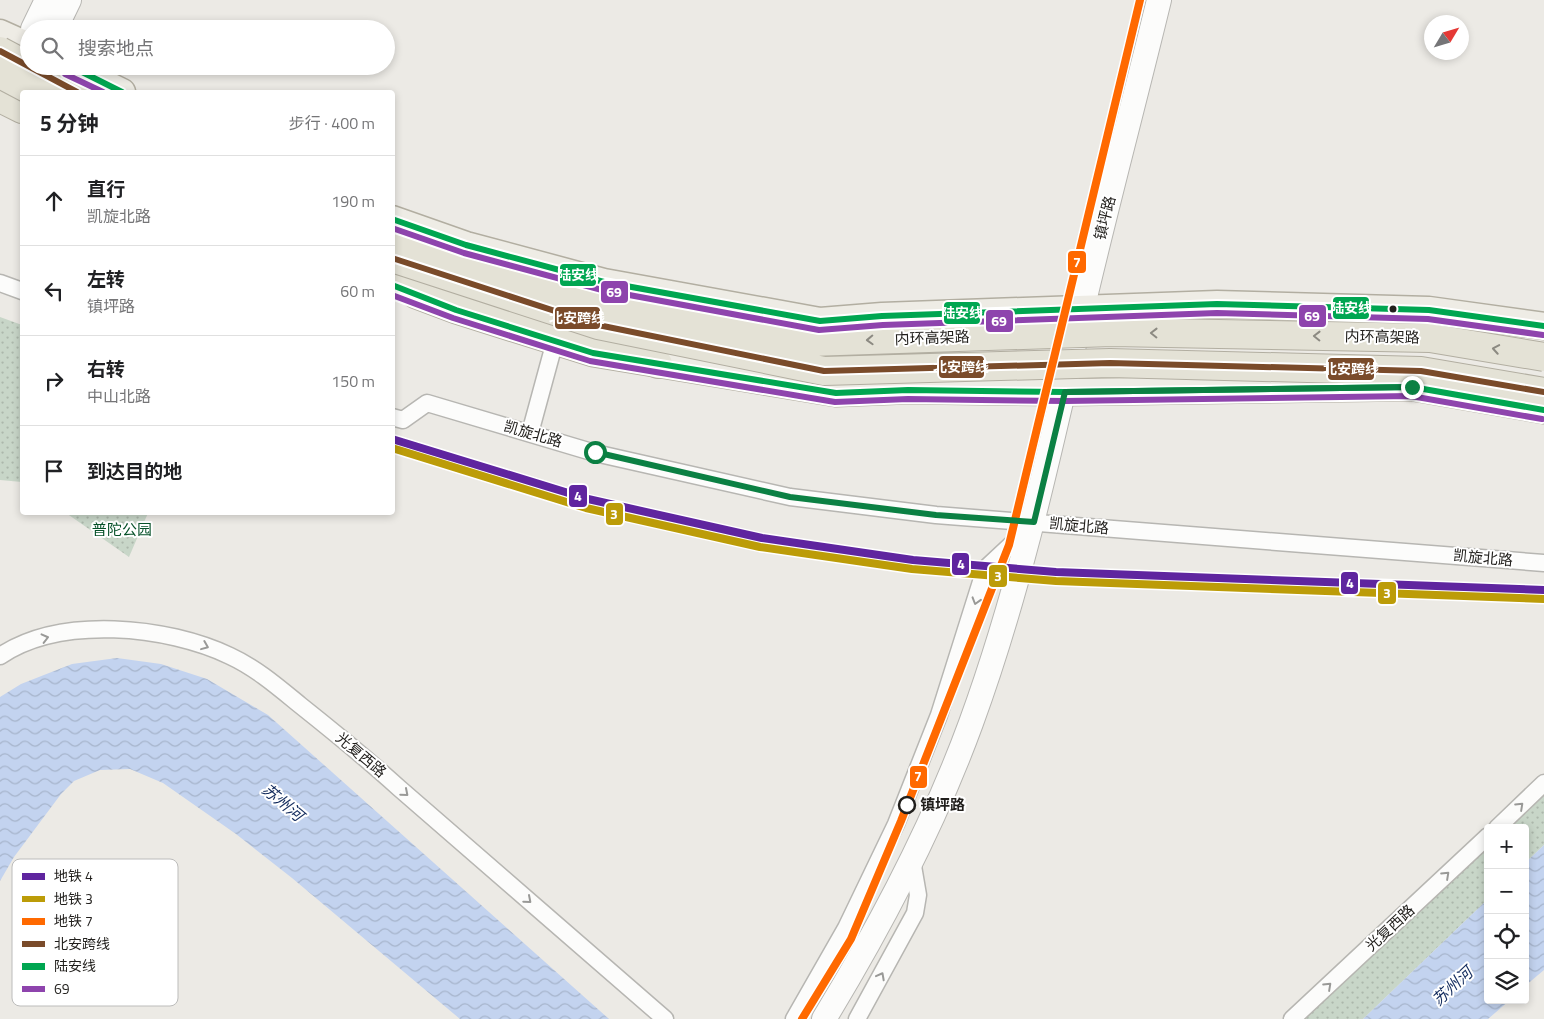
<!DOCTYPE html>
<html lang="zh">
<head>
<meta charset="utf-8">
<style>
  body { margin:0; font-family:"Titillium Web","Noto Sans SC",sans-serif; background:#f6f6f6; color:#202124 }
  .controls { position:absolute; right:15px; bottom:15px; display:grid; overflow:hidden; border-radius:5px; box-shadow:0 2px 8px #0003 }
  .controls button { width:45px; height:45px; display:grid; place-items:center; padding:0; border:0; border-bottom:1px solid #e0e0e0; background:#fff; color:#202124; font:25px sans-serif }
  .compass { position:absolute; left:1424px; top:15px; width:45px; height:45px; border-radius:50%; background:#fff; box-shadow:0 2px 8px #0003; rotate:52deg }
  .stop { position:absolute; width:15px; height:15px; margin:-11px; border:4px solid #0b8043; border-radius:50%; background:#fff }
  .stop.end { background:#0b8043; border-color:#fff; box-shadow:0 1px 5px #0008 }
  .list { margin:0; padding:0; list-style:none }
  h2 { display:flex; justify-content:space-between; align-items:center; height:65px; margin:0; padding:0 20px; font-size:21px }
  h2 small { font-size:16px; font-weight:400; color:#757577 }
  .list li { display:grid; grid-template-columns:32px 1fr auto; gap:15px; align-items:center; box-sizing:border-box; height:90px; padding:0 20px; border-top:1px solid #e0e0e0 }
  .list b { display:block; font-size:19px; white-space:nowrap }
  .list p { margin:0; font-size:16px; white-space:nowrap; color:#757577 }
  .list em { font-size:16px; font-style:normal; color:#757577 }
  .icon { flex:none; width:28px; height:28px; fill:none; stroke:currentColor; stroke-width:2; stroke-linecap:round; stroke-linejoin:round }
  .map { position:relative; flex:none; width:1544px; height:1019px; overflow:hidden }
  .search { position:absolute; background:#fff; box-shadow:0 2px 8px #0003; left:20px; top:20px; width:375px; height:55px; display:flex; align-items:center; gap:12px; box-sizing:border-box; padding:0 18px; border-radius:28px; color:#757577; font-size:19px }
  .panel { position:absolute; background:#fff; box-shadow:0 2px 8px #0003; left:20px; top:90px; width:375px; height:425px; border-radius:5px }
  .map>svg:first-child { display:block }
</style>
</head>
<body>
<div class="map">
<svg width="1544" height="1019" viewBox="0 0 1544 1019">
  <defs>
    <pattern id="park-dots" width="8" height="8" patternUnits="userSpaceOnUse" patternTransform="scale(1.25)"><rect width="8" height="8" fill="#c8d6c8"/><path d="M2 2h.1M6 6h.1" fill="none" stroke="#acb7ab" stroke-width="1.8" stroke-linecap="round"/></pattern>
    <pattern id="water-waves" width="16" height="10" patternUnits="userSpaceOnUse" patternTransform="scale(1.25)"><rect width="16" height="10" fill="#c3d3ef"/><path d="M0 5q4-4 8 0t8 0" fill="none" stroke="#a7b5cc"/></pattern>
  </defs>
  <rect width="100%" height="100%" fill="#eceae5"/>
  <path fill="url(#park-dots)" d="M0,317L22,325V482L0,480Z
    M66,513H148L129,557Z
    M1544,795V845L1525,863V828H1508Z
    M1488,847V899L1363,1019H1302Z"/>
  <path fill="url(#water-waves)" d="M117,658L161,664L207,679L268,715L609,1019H460L292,878L236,834L163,783L130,769L100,770L74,781L61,794L14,857L0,881V697L21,684L72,664Z
    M1544,845V970L1525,986V863Z
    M1488,899V1000H1510L1488,1019H1363Z"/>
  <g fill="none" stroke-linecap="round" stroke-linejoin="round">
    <defs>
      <path id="street" d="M0,283L22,291
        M392,417L403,420L427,403L595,453L790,497L936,515L1544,563
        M530,433L555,341
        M0,656C61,615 167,626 230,656C256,668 278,687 300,705C334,732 367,759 399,788C488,865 576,942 665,1019
        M1497,828L1544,783
        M794,1019L846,928L896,824L939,715L985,569L1031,526
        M857,1019L915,913L918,895L912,860
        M1292,1019L1488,836"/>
      <path id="secondary" d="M33,29L47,0
        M55,29L69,0
        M824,1019C881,925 933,827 971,723C1020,589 1050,450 1082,310C1106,207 1134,103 1159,0"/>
      <path id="primary" d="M0,33L29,46
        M69,66L122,92
        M392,219L466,245L604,282L820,321L882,316L1217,304L1429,310L1544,326
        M416,295L456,310L593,353L836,393L908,390L1065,392L1412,387L1544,410"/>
      <path id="highway" d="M0,98L22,109
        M392,276L552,324L658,364"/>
    </defs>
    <use href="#street" stroke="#b7b6b2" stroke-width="19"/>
    <use href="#secondary" stroke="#b7b6b2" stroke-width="26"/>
    <use href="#primary" stroke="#b2aea1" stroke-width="29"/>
    <use href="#highway" stroke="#b2aea1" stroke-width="30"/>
    <use href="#street" stroke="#fcfcfb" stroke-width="16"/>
    <use href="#secondary" stroke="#fcfcfb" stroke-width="24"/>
    <use href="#primary" stroke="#eeece5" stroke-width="26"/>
    <use href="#highway" stroke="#e4e2d6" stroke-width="28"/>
    <defs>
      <path id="highway-bridge" d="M0,51L77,92
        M0,74L34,92
        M392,236L607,302L810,342L1112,332L1430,338L1544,357
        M392,258L598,325L824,371L1110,363L1421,371L1544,392"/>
    </defs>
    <use href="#highway-bridge" stroke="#b2aea1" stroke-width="30" stroke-linecap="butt"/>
    <use href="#highway-bridge" stroke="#e4e2d6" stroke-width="28"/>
    <defs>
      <path id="bus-1" d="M0,51L77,92
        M392,258L598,325L824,371L1110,363L1421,371L1544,392"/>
      <path id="bus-2" d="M70,66L122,92
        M392,219L466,245L604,282L820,321L882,316L1217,304L1429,310L1544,326
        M392,285L456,310L593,353L836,393L908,390L1065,392L1412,387L1544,410"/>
      <path id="bus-3" d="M65,74L103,92
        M392,228L464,253L602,290L819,330L883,325L1217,313L1428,319L1543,335
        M392,295L453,318L590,361L835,402L908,399L1065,401L1411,396L1542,419"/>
    </defs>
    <use href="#bus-1" stroke="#fff" stroke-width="10"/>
    <use href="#bus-2" stroke="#fff" stroke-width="10"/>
    <use href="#bus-3" stroke="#fff" stroke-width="10"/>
    <use href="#bus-1" stroke="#7a4b2a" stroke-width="6"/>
    <use href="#bus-2" stroke="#00a651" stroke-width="6"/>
    <use href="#bus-3" stroke="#8e44ad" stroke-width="6"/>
    <defs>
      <path id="metro-1" d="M392,439L588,499L762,538L913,560L1056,572L1544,590"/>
      <path id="metro-2" d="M392,448L586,508L760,547L912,569L1056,581L1544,599"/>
      <path id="metro-3" d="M802,1019L851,939L901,821L1009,545L1140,0"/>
    </defs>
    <use href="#metro-1" stroke="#fff" stroke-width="11"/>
    <use href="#metro-2" stroke="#fff" stroke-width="11"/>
    <use href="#metro-3" stroke="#fff" stroke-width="11"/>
    <use href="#metro-1" stroke="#5f259f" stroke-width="8"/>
    <use href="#metro-2" stroke="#bc9c08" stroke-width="8"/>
    <use href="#metro-3" stroke="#ff6900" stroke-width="8"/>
  </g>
  <defs><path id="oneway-chevron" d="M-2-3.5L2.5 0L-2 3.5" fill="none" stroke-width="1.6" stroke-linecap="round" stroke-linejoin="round" transform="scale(1.25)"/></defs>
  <g stroke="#8c8a82">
    <use href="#oneway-chevron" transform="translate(1154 333) rotate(-179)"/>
    <use href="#oneway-chevron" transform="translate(1317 336) rotate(-179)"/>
    <use href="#oneway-chevron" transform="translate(870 340) rotate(178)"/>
    <use href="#oneway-chevron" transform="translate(1496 349) rotate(-170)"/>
  </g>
  <g stroke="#999997">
    <use href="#oneway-chevron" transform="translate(976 601) rotate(107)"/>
    <use href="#oneway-chevron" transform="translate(45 638) rotate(-14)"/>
    <use href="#oneway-chevron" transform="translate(205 646) rotate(22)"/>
    <use href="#oneway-chevron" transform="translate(405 793) rotate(41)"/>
    <use href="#oneway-chevron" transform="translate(1520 806) rotate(-43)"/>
    <use href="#oneway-chevron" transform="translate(1446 875) rotate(-43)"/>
    <use href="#oneway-chevron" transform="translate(528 900) rotate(41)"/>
    <use href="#oneway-chevron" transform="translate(881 976) rotate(-62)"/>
    <use href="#oneway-chevron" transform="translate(1328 986) rotate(-43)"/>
  </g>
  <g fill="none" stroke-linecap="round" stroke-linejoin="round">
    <path stroke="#0b8043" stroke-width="6" d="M595,452L790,497L936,515L1034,522L1065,392L1412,387"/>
  </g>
  <circle fill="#211f1c" stroke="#fff" stroke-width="2" cx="1393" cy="309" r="4.5"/>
  <circle fill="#fff" stroke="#211f1c" stroke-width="2.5" cx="907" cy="805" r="8"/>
  <g text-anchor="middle" stroke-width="4" stroke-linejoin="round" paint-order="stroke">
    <g font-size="15" fill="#211f1c" stroke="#fff">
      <text transform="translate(1105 218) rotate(-76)" y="5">镇坪路</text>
      <text transform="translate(1382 337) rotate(1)" y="5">内环高架路</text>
      <text transform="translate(932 338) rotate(-2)" y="5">内环高架路</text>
      <text transform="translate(533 434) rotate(16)" y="5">凯旋北路</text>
      <text transform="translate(1079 526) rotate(5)" y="5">凯旋北路</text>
      <text transform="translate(1483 558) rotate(5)" y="5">凯旋北路</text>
      <text transform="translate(361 755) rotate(40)" y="5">光复西路</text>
      <text transform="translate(1390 928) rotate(-43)" y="5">光复西路</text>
    </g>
    <g font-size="15" fill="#065129" stroke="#fff">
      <text x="122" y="535">普陀公园</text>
    </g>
    <g font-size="15" font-weight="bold" fill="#211f1c" stroke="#fff" text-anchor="start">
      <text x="920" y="810">镇坪路</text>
    </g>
    <g font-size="16" font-style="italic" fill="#122b5d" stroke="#fff">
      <text transform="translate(283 802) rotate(40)" y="6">苏州河</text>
      <text transform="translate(1452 986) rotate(-43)" y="6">苏州河</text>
    </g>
  </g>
  <rect x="12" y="859" width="166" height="147" rx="8" fill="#fff" stroke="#bcbcbb" stroke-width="1"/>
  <rect x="22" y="873" width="23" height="7" fill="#5f259f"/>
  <rect x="22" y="896" width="23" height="6" fill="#bc9c08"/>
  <rect x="22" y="918" width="23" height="7" fill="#ff6900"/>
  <rect x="22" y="941" width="23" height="6" fill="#7a4b2a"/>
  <rect x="22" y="963" width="23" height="7" fill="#00a651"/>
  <rect x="22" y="986" width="23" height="6" fill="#8e44ad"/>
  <g font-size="14" fill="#211f1c">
    <text x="54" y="881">地铁 4</text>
    <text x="54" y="904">地铁 3</text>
    <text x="54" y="926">地铁 7</text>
    <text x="54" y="949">北安跨线</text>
    <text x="54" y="971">陆安线</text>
    <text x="54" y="994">69</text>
  </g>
  <g stroke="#fff" stroke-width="2">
    <rect x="1067" y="250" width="20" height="24" rx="5" fill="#ff6900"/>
    <rect x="559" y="263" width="38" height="24" rx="5" fill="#00a651"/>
    <rect x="600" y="280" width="29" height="24" rx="5" fill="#8e44ad"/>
    <rect x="1332" y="296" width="38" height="24" rx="5" fill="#00a651"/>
    <rect x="943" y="301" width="38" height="24" rx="5" fill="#00a651"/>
    <rect x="1298" y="304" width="29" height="24" rx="5" fill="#8e44ad"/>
    <rect x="554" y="306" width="47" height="24" rx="5" fill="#7a4b2a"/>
    <rect x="985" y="309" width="29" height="24" rx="5" fill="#8e44ad"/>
    <rect x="938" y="355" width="47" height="24" rx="5" fill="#7a4b2a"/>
    <rect x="1327" y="357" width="48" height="24" rx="5" fill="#7a4b2a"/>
    <rect x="568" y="484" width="20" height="24" rx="5" fill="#5f259f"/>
    <rect x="605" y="502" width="19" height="24" rx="5" fill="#bc9c08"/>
    <rect x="951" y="552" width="19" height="24" rx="5" fill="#5f259f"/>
    <rect x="988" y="564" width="20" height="24" rx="5" fill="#bc9c08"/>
    <rect x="1340" y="571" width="19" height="24" rx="5" fill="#5f259f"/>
    <rect x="1377" y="581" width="20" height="24" rx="5" fill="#bc9c08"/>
    <rect x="909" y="765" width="19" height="24" rx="5" fill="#ff6900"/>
  </g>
  <g font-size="14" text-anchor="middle" font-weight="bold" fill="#fff">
    <text x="1077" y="267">7</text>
    <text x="578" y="280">陆安线</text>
    <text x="614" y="297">69</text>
    <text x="1351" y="313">陆安线</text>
    <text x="962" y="318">陆安线</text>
    <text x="1312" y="321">69</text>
    <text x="577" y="323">北安跨线</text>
    <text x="999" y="326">69</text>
    <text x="961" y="372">北安跨线</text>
    <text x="1351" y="374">北安跨线</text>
    <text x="578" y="501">4</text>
    <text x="614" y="519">3</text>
    <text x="961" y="569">4</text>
    <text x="998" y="581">3</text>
    <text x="1350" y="588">4</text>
    <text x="1387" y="598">3</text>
    <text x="918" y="781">7</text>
  </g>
</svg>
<div class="controls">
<button>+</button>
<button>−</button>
<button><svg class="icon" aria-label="locate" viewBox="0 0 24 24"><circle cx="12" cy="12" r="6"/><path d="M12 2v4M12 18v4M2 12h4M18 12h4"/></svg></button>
<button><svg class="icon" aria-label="layers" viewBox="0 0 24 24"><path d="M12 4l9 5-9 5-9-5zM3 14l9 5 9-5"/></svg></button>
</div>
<svg class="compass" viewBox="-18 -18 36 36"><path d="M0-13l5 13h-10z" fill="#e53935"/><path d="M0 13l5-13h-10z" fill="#757577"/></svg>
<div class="stop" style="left:595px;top:452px"></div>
<div class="stop end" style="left:1412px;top:387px"></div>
<div class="search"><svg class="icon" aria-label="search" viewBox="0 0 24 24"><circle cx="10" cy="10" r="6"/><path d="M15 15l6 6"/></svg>搜索地点</div>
<section class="panel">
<h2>5 分钟<small>步行 · 400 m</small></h2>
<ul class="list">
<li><svg class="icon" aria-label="ahead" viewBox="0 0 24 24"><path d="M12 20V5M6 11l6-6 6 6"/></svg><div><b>直行</b><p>凯旋北路</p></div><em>190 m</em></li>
<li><svg class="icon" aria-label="left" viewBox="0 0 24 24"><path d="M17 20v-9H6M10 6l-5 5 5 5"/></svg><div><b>左转</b><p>镇坪路</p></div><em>60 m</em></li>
<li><svg class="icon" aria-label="right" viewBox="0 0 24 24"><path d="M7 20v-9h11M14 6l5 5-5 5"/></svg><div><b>右转</b><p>中山北路</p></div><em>150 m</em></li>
<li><svg class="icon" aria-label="arrive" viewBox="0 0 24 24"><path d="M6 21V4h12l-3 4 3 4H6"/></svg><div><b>到达目的地</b></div></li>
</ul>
</section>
</div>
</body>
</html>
